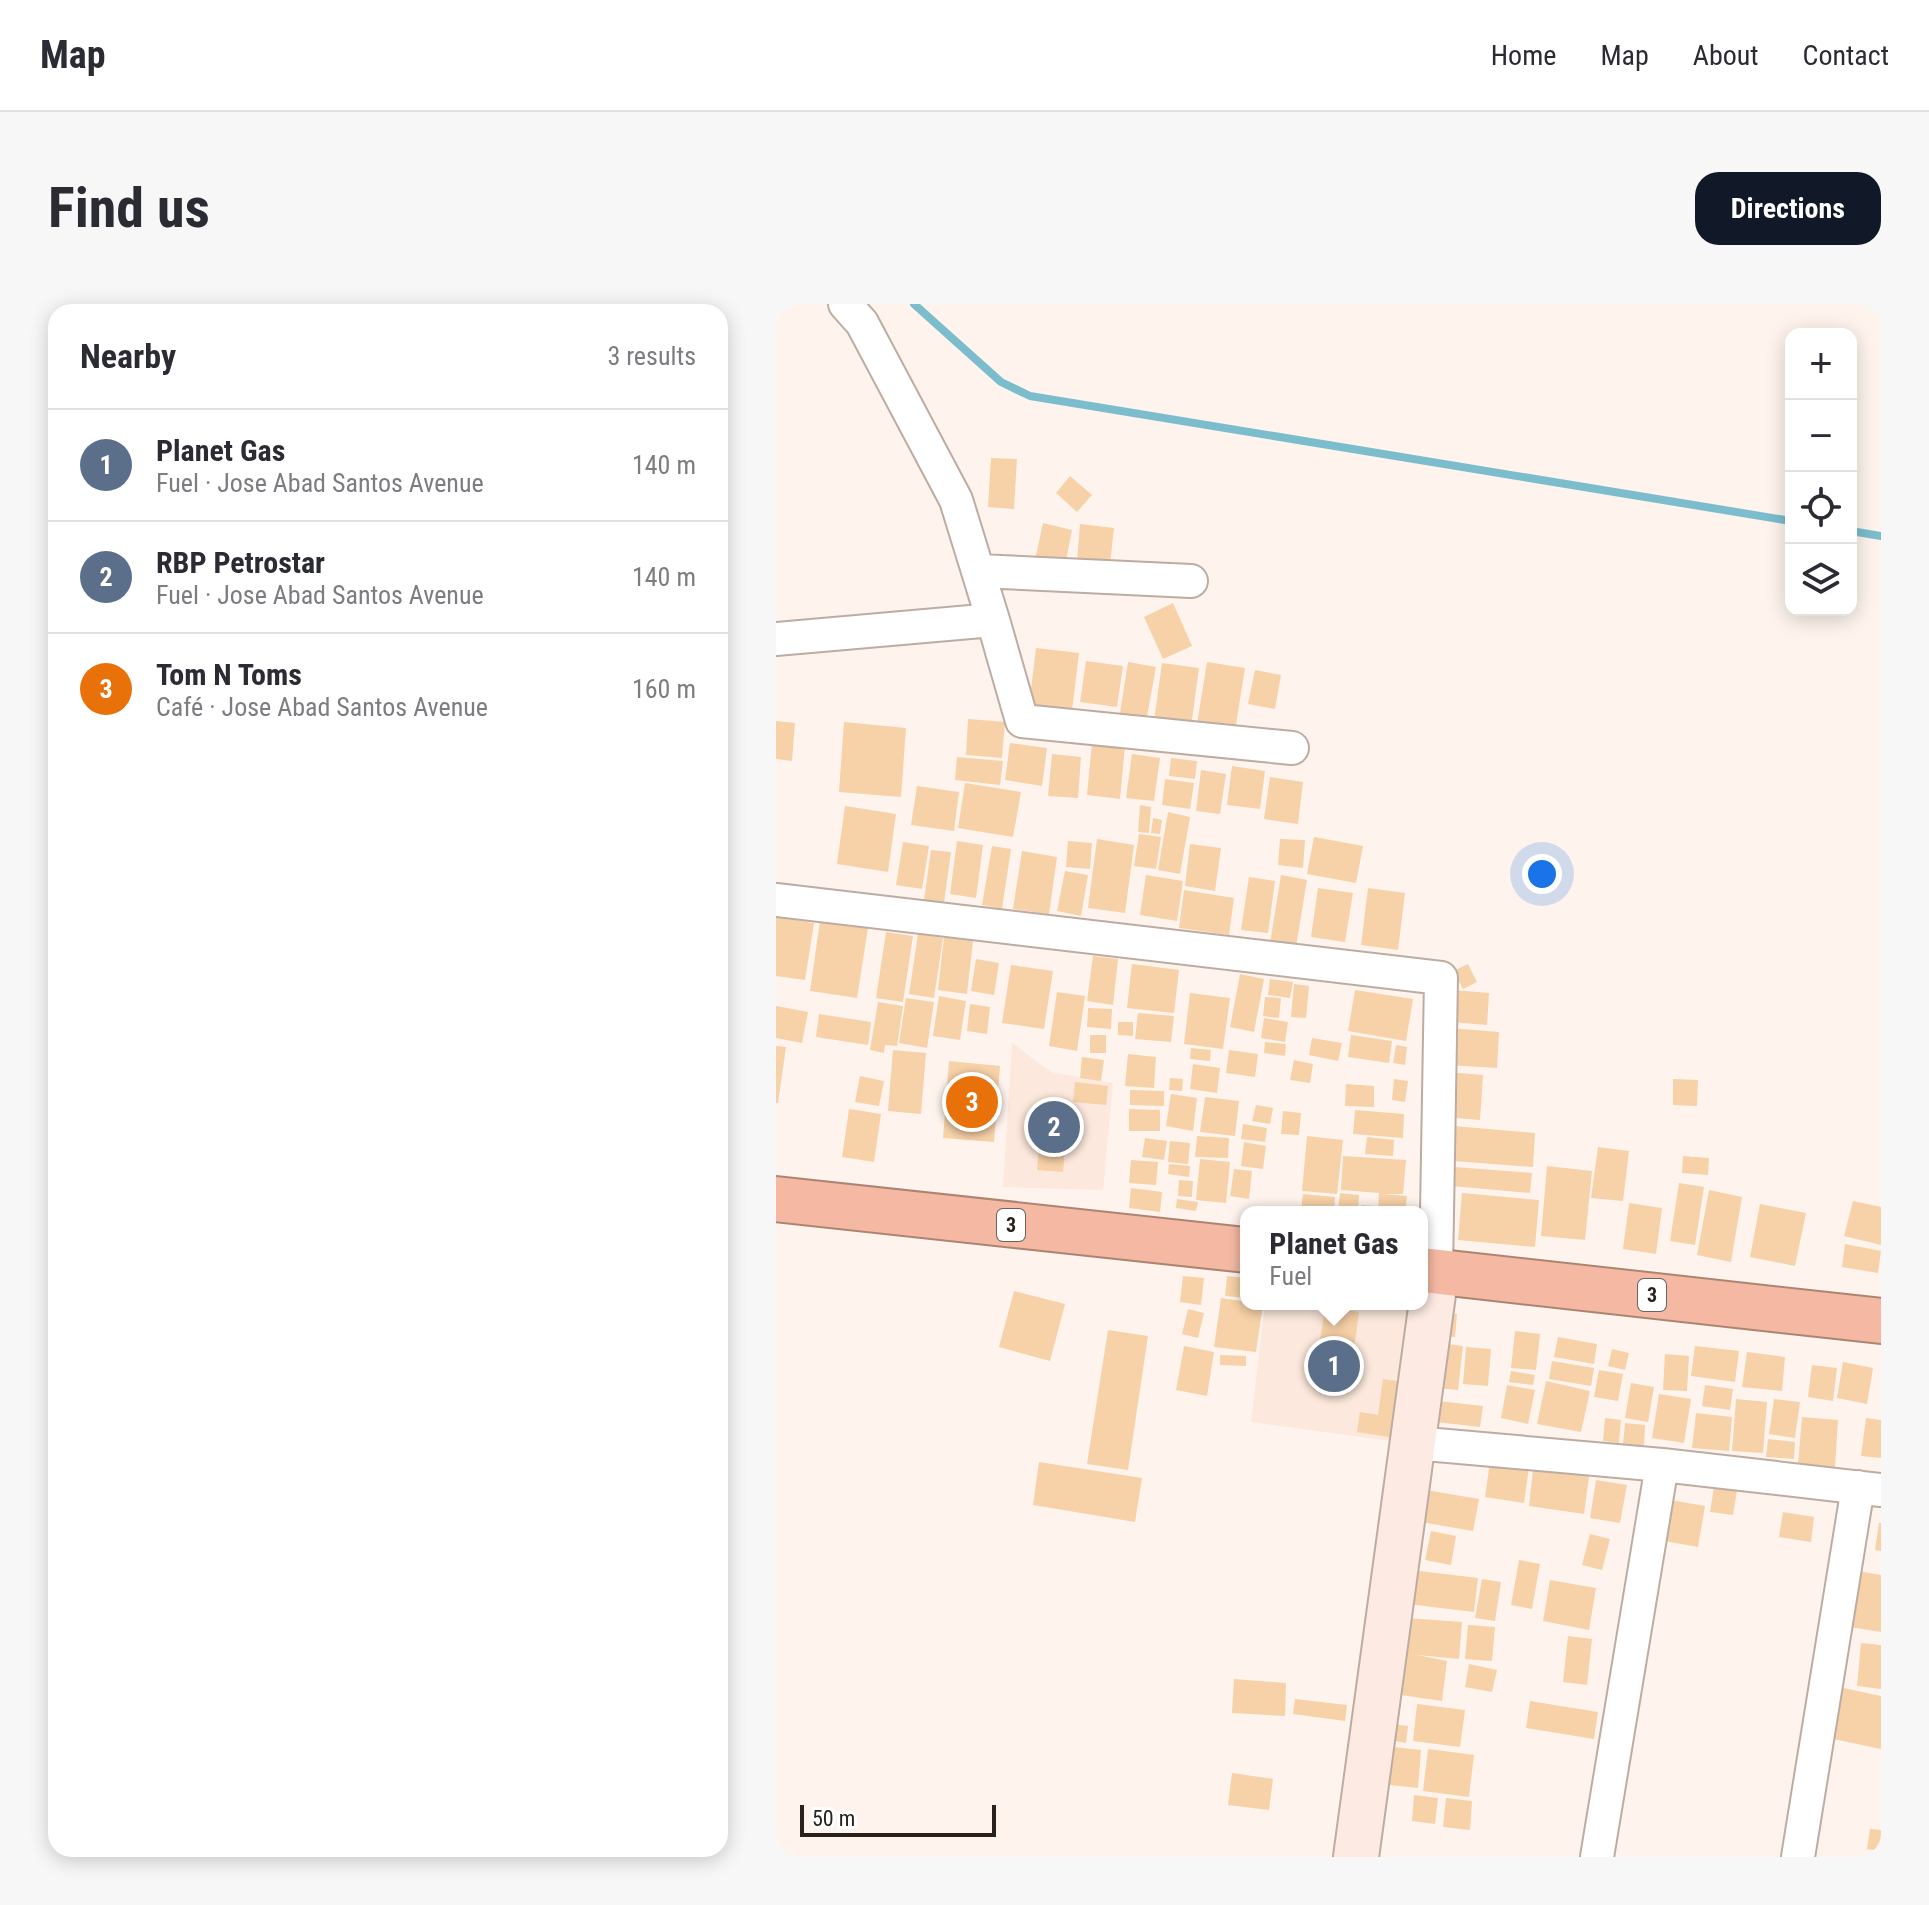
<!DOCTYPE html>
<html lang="en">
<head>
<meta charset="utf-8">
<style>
  body { margin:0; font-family:"Roboto Condensed",sans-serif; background:#f7f7f7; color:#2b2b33 }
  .controls { position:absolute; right:24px; top:24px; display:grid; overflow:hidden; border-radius:16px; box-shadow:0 4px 20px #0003 }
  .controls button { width:72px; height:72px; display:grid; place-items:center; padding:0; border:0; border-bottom:2px solid #e1e1e2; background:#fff; color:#2b2b33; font:40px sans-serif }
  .scale { position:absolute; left:24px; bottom:20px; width:196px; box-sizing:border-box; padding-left:8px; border:4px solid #28211d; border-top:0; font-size:22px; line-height:28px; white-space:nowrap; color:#28211d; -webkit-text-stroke:6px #fff; paint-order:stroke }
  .you { position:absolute; left:766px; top:570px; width:28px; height:28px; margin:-20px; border:6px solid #fff; border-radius:50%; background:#1a73e8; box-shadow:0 0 0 12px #1a73e833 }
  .badge { display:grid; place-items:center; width:52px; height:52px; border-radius:50%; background:#111827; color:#fff; font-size:26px; font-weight:700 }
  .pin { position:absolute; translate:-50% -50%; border:4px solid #fff; box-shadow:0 2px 8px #0006 }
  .popup { position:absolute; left:464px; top:902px; width:188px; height:104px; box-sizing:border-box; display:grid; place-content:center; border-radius:16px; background:#fff; filter:drop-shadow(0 2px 6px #0005); font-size:26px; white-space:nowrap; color:#7c7c81 }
  .popup b { font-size:30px; color:#2b2b33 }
  .popup::after { content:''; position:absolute; left:50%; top:100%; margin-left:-16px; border:16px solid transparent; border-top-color:#fff }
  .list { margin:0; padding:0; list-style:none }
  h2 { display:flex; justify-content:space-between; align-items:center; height:104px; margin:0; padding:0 32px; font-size:34px }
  h2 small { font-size:26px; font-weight:400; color:#7c7c81 }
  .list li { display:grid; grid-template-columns:52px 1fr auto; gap:24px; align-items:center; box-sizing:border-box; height:112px; padding:0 32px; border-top:2px solid #e1e1e2 }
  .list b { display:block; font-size:30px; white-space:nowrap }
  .list p { margin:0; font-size:26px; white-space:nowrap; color:#7c7c81 }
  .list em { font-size:26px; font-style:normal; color:#7c7c81 }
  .icon { flex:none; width:44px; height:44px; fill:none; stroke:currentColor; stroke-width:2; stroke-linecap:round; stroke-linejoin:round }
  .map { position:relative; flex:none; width:1105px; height:1553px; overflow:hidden; border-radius:24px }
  header { display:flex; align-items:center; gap:48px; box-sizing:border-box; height:112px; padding:0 40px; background:#fff; border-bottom:2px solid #e1e1e2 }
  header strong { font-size:38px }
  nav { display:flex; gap:44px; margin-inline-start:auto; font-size:28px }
  .intro { display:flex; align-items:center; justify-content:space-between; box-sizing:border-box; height:192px; padding:0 48px }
  h1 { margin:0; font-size:56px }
  .button { padding:20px 36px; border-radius:24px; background:#111827; color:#fff; font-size:28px; font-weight:700 }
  main { display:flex; gap:48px; padding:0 48px }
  aside { flex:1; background:#fff; border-radius:24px; box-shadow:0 4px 20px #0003 }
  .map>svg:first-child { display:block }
</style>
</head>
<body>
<header>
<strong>Map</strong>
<nav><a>Home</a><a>Map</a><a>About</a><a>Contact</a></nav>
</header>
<div class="intro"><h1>Find us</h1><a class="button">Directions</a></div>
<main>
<aside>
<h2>Nearby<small>3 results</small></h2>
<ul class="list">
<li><span class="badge" style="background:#5c6f8a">1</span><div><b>Planet Gas</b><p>Fuel · Jose Abad Santos Avenue</p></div><em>140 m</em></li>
<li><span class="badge" style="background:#5c6f8a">2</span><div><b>RBP Petrostar</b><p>Fuel · Jose Abad Santos Avenue</p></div><em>140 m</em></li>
<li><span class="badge" style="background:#e8710a">3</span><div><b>Tom N Toms</b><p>Café · Jose Abad Santos Avenue</p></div><em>160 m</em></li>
</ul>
</aside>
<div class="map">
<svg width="1105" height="1553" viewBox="0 0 1105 1553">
  <rect width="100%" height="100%" fill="#fef4ed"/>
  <path fill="#fce8dc" d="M236,739L275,768L337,779L327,886L227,883Z
    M489,1000H639L622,1138L475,1118Z"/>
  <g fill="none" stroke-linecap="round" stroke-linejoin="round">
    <path stroke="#7bbdcc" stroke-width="8" d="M138,0L225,78L254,92L1015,217
      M1075,227L1105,232"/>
  </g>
  <path fill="#f7d1a7" d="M215,154L241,155L238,205L212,203Z
    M294,172L316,191L301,208L280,189Z
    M267,219L296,226L289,262L259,256Z
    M304,220L338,224L334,260L301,257Z
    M397,299L416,342L387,355L368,313Z
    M260,344L303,349L296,407L253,401Z
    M310,357L347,362L341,403L304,398Z
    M352,358L380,363L371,413L344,409Z
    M431,358L469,364L459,427L421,420Z
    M386,359L423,364L415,423L378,417Z
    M479,366L505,371L499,405L472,400Z
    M192,415L229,418L226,454L190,451Z
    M0,417L19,419L16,457L0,455Z
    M68,418L130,424L125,493L63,488Z
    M234,439L271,444L266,482L229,476Z
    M316,439L349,442L344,495L311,491Z
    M276,450L305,453L302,494L272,492Z
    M356,450L384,454L378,497L350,494Z
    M181,453L227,457L224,481L179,476Z
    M395,454L421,457L419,475L393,472Z
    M456,462L489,467L484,505L451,501Z
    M425,466L450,470L444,510L420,507Z
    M494,473L527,478L522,520L488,515Z
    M389,475L418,479L414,505L386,501Z
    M189,479L245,488L237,533L182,524Z
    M141,482L183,488L178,527L135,521Z
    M364,501L375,503L373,529L362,528Z
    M69,502L120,510L112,568L61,560Z
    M392,508L414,513L404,570L382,566Z
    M377,514L386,516L384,530L375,529Z
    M363,530L385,533L380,565L358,562Z
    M538,533L587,542L580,579L531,570Z
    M321,535L358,541L349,609L312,604Z
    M504,535L529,536L527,564L502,561Z
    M181,537L207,541L200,594L174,590Z
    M292,537L316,539L314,565L290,563Z
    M127,538L153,542L146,585L120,581Z
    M414,540L445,544L439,587L409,582Z
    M216,542L235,545L226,605L206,601Z
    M155,546L175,548L168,599L148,596Z
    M246,547L281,553L273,610L237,605Z
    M289,567L312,571L305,612L281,607Z
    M370,571L407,577L401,617L364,611Z
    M505,571L531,576L520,643L494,639Z
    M473,573L499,577L492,629L465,626Z
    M542,584L577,589L569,638L535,633Z
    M592,584L629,589L622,646L585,641Z
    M408,586L458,594L453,631L403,624Z
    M0,613L38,619L29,676L0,672Z
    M44,617L92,624L81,694L34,687Z
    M110,628L137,632L127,698L100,694Z
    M142,630L167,634L158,694L133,690Z
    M168,633L197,637L191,690L162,686Z
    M317,652L342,655L337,701L311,697Z
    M200,655L223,659L218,691L195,687Z
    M356,660L403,666L398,709L351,704Z
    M692,660L701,678L687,685L677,667Z
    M235,661L277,667L268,725L226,719Z
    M464,670L488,675L478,728L454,723Z
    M494,675L517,678L514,694L492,691Z
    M518,680L533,682L530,714L515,713Z
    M579,686L637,695L630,737L572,727Z
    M676,686L713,689L711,721L674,718Z
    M281,688L309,692L301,747L273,742Z
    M414,689L454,694L447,745L408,740Z
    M163,692L190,697L184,736L157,732Z
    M489,693L505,694L503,714L487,712Z
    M130,694L158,698L151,744L123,739Z
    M102,698L127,702L121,742L109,741L108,749L94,746Z
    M194,700L214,703L211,730L191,727Z
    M0,702L32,708L26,739L0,734Z
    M312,704L336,705L335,725L311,723Z
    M362,709L398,712L395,738L359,735Z
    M43,710L95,718L92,741L40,733Z
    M488,714L512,718L509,738L485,734Z
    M342,718H357V732L342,731Z
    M673,724L723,728L721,764L671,761Z
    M314,731H330V749H314Z
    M575,731L616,737L613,759L572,753Z
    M536,734L566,739L562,757L533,751Z
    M489,738L510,740L509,752L488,749Z
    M620,741L631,743L629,761L617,759Z
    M0,742L10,743L2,799H0Z
    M415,744L435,746L434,757L414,755Z
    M117,746L150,749L145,810L112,807Z
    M453,746L482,750L479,773L450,769Z
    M352,750L380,753L378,784L349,782Z
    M306,753L328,756L325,777L304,774Z
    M518,756L537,760L534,779L514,776Z
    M173,757L224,762L218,838L167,834Z
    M417,760L444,764L441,789L414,785Z
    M672,768L707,771L704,816L668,813Z
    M84,772L108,777L103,802L79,798Z
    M394,774L407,775L406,787L393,786Z
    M618,775L632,777L629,798L616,796Z
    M897,775L922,776L921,802L897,801Z
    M299,778L332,782L330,801L297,798Z
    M570,780L598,782V803L569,802Z
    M354,786L388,787V802L354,801Z
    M395,790L421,794L417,827L390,822Z
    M429,793L463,797L459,832L424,828Z
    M480,801L497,804L494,820L476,817Z
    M267,802L293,804L287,868L261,866Z
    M73,805L105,810L98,858L66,853Z
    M353,805L384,806V827H353Z
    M579,806L628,810L627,834L577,830Z
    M507,807L525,809L523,831L505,830Z
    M467,820L491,824L489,838L465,835Z
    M666,821L759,829L757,863L664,856Z
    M421,832L453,834L452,854L419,853Z
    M531,832L567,836L561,890L526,887Z
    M591,833L618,836L617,852L589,850Z
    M369,834L391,837L388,856L366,853Z
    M394,837L414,839L412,860L392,858Z
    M468,838L490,842L487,865L465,862Z
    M822,843L853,847L847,897L815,894Z
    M567,852L630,856L627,890H606L631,892L629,908H602L603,889L565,886Z
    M907,852L933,854L932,871L906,869Z
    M424,855L454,858L450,899L420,896Z
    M355,856L382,858L380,881L353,879Z
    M393,860L414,862L413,873L392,870Z
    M666,862L756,869L754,889L665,881Z
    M771,862L816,867L809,936L765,932Z
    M458,865L476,867L473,895L454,892Z
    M403,876L417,877L416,893L402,892Z
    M903,879L928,883L919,941L894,937Z
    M355,884L386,888L384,908L353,904Z
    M933,886L966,893L955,958L921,951Z
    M564,889L583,891L582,908H562Z
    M686,889L763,896L759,943L682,936Z
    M527,890L559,893L558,908H525Z
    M401,895L422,898L420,907L400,904Z
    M1077,897L1105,903V941L1068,932Z
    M853,899L886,904L880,950L847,945Z
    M984,900L1030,909L1019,962L974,953Z
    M585,901L600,902V908H585Z
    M1069,940L1105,947L1102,969L1066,963Z
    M407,972L428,974L425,1001L404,998Z
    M451,972L470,974V994L449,992Z
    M238,987L289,1000L274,1057L223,1043Z
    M445,994L487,1000L480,1048L438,1043Z
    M549,1003L583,1008L572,1090L537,1085Z
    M412,1005L428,1009L422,1034L406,1030Z
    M656,1009L681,1010L679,1033L655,1032Z
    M332,1026L372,1032L352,1166L311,1160Z
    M739,1027L764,1030L760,1066L735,1064Z
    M782,1033L821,1040L818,1060L778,1053Z
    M655,1038L687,1042L682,1086L650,1083Z
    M408,1042L438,1048L431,1092L400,1086Z
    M919,1042L963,1047L959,1078L915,1072Z
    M690,1043L715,1045L712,1082L687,1080Z
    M836,1045L853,1049L849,1066L832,1062Z
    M971,1048L1009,1053L1006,1087L966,1083Z
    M889,1050L913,1052L911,1087L887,1086Z
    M444,1051L470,1052V1062L444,1061Z
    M776,1057L818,1064L815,1082L773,1075Z
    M1067,1058L1097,1064L1091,1100L1061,1094Z
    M1036,1061L1061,1064L1057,1097L1032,1093Z
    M823,1066L847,1070L842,1097L818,1093Z
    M735,1067L759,1071L757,1081L733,1078Z
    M607,1075L627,1078L619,1134L581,1128L584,1108L602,1111Z
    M770,1077L814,1087L805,1128L761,1120Z
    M855,1079L878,1083L872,1118L849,1114Z
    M731,1081L759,1086L752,1120L725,1114Z
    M929,1081L957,1085L954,1106L926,1102Z
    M883,1090L915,1095L908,1139L876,1134Z
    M960,1095L991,1098L987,1149L956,1147Z
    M998,1095L1024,1098L1019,1134L993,1130Z
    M653,1096L707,1102L704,1123L651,1117Z
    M920,1109L956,1113L953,1147L916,1144Z
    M1026,1113L1062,1116L1059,1163L1022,1160Z
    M829,1114L845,1116L843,1139L827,1137Z
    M1090,1114L1105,1116V1154L1085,1152Z
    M849,1119L869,1121L868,1143L847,1141Z
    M992,1135L1019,1138L1018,1155L990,1153Z
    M715,1151L754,1156L748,1199L709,1193Z
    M758,1157L814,1165L808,1210L753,1202Z
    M263,1158L366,1174L359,1218L257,1201Z
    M820,1176L851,1181L844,1219L814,1214Z
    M939,1177L962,1180L957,1211L934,1208Z
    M638,1184L703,1195L697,1227L633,1216Z
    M895,1196L929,1202L922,1243L888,1237Z
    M1007,1208L1038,1213L1035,1238L1003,1233Z
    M1103,1219H1105V1247L1099,1246Z
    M655,1227L680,1232L675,1261L649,1256Z
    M814,1230L834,1235L826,1266L806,1261Z
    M743,1256L764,1260L756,1305L735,1301Z
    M635,1266L702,1274L698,1308L631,1300Z
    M1076,1266L1105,1271V1328L1067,1322Z
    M706,1275L725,1278L719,1317L699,1314Z
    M774,1276L820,1284L813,1326L767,1317Z
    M631,1314L686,1318L683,1355L641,1351L671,1357L666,1397L618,1390Z
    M692,1321L719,1323L716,1357L689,1355Z
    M792,1332L816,1335L811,1381L787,1378Z
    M1085,1339L1105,1341V1385L1081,1382Z
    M693,1360L721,1366L716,1388L689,1383Z
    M458,1375L510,1379L509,1412L456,1409Z
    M1058,1382L1105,1392V1445L1048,1433Z
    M519,1395L571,1401L569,1417L517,1410Z
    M754,1397L822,1408L818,1435L750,1424Z
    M641,1400L689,1406L684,1443L637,1437Z
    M602,1418L632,1422L630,1439L600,1434Z
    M608,1442L645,1446L642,1484L604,1480Z
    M652,1445L698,1451L693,1493L647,1487Z
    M456,1469L497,1475L493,1506L452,1501Z
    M638,1491L662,1494L659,1520L636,1517Z
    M670,1494L696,1497L694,1526L667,1523Z
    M1094,1525L1105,1526V1547L1091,1545Z"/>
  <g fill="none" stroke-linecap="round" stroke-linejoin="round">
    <defs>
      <path id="street" d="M203,267L415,277
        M217,316L246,417L516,444
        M0,335L217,316L180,196L86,19L69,0
        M0,596L665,674L660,968
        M638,1139L886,1161L1105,1186
        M821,1553L886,1161
        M1022,1553L1082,1183"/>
      <path id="secondary" d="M580,1553L660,968"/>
      <path id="highway" d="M0,895L470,946
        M646,966L1105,1017"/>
    </defs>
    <use href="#street" stroke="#bdaca2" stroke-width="36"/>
    <use href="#secondary" stroke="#bdaca2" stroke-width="48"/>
    <use href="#highway" stroke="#ad8474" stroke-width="48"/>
    <use href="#street" stroke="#fff" stroke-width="32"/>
    <use href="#secondary" stroke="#fceae3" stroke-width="44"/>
    <use href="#highway" stroke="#f5b9a3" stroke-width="44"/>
  </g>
  <g text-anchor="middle" stroke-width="6" stroke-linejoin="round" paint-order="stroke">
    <g fill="#fff" stroke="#686461" stroke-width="2">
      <rect x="221" y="905" width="28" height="32" rx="6"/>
      <rect x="862" y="975" width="28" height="32" rx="6"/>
    </g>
    <g font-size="20" font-weight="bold" fill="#28211d">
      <text x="235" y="928">3</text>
      <text x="876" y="998">3</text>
    </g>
  </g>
</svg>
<div class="controls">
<button>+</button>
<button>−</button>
<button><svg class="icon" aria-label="locate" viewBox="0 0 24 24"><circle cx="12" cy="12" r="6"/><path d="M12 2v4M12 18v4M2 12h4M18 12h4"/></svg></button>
<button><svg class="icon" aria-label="layers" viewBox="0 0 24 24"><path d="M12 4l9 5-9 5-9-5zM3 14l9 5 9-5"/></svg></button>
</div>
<div class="scale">50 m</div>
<div class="you"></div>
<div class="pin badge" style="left:558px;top:1062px;background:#5c6f8a">1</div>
<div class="popup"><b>Planet Gas</b>Fuel</div>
<div class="pin badge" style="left:278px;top:823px;background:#5c6f8a">2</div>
<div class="pin badge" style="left:196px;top:798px;background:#e8710a">3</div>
</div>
</main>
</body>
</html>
